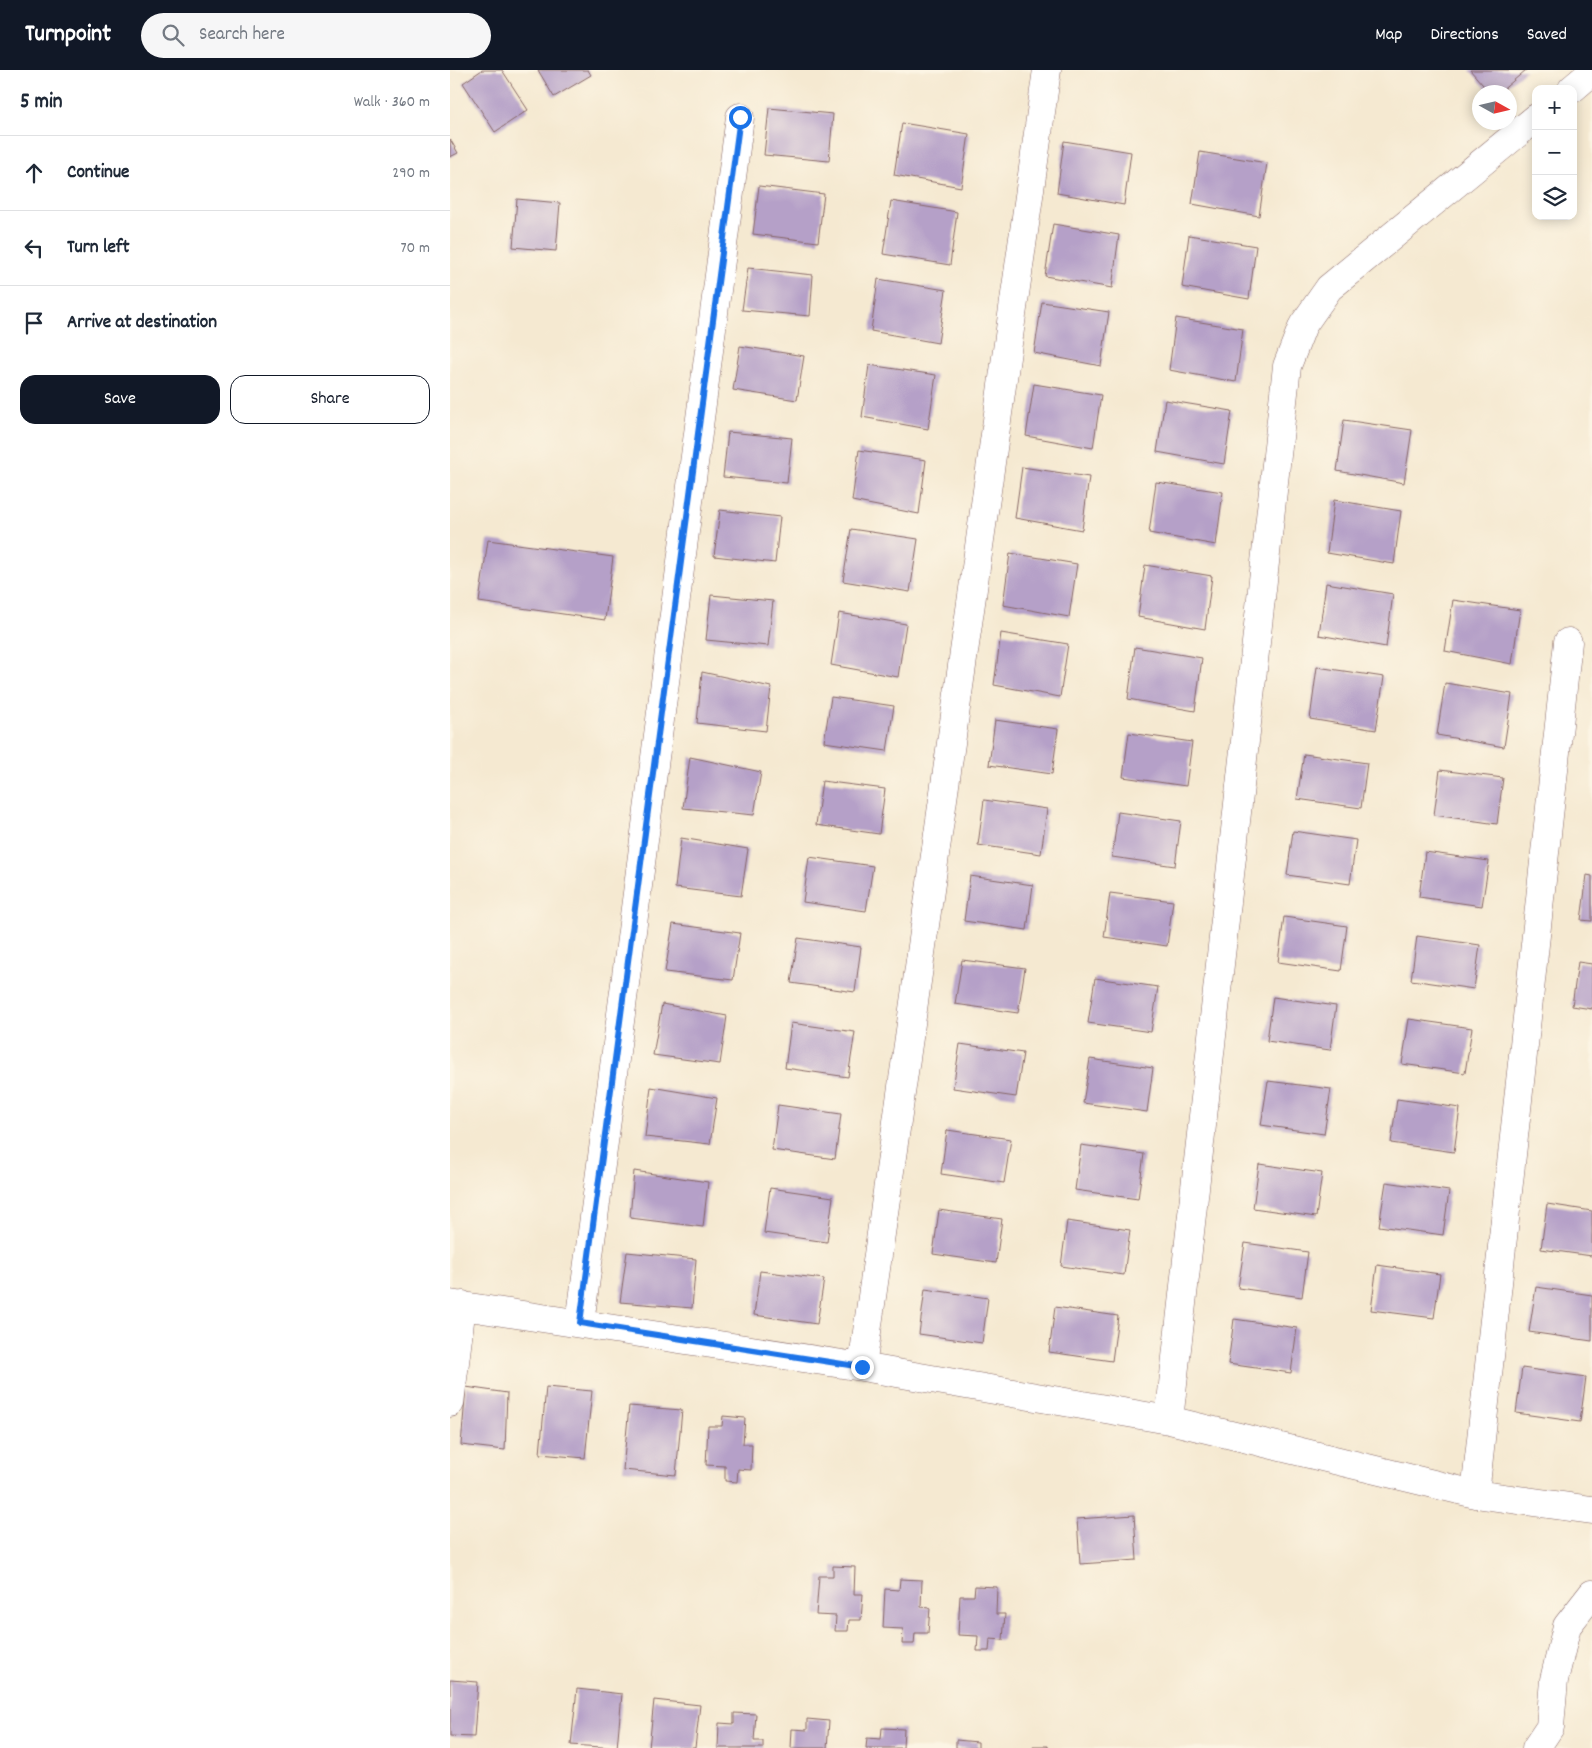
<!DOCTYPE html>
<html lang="en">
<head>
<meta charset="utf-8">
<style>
  body { margin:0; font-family:Dekko,sans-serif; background:#f6f6f7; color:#1f2937 }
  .controls { position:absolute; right:15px; top:15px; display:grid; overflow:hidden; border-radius:10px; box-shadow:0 2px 12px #0003 }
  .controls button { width:45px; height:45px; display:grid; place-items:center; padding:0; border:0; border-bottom:1px solid #e0e1e3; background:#fff; color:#1f2937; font:25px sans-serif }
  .compass { position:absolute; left:1022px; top:15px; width:45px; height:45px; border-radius:50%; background:#fff; box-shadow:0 2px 12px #0003; rotate:98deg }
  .stop { position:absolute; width:15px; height:15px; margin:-11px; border:4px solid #1a73e8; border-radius:50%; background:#fff }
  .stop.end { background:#1a73e8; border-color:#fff; box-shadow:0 1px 5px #0008 }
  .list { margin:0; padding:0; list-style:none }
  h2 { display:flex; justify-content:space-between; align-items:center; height:65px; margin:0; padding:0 20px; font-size:21px }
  h2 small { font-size:16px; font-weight:400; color:#747a83 }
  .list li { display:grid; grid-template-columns:32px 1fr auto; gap:15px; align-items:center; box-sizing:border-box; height:75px; padding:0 20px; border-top:1px solid #e0e1e3 }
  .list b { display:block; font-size:19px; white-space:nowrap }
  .list em { font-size:16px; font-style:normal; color:#747a83 }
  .actions { display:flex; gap:10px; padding:15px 20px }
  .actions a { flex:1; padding:11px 0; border:1px solid #111827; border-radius:15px; text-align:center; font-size:18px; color:#111827 }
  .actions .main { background:#111827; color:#fff }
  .icon { flex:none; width:28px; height:28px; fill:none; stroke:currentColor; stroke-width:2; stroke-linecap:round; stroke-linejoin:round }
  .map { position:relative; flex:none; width:1142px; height:1678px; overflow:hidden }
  header { display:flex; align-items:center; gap:30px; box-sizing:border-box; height:70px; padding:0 25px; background:#111827; color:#fff }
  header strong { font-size:24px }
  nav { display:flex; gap:28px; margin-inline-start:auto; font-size:18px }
  .search { width:350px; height:45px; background:#f6f6f7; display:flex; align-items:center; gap:12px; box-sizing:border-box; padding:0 18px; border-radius:28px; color:#747a83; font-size:19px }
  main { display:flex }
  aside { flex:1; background:#fff }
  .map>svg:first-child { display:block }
</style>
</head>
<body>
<header>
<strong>Turnpoint</strong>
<div class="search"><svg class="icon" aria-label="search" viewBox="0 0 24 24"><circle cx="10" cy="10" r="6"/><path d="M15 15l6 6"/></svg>Search here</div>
<nav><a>Map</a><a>Directions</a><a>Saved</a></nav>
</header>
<main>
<aside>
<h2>5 min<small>Walk · 360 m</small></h2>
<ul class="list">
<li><svg class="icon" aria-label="ahead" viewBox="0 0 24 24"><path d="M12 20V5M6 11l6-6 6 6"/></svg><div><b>Continue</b></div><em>290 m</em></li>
<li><svg class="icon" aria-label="left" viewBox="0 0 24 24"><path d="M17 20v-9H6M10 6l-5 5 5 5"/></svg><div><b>Turn left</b></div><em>70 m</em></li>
<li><svg class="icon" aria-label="arrive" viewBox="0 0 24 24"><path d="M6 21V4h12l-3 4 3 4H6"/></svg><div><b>Arrive at destination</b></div></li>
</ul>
<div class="actions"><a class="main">Save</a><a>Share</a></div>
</aside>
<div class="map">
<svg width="1142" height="1678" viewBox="0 0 1142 1678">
  <rect width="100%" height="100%" fill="#fcf5e5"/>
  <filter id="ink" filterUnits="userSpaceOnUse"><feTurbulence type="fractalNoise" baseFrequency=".02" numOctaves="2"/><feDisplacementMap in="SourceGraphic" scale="10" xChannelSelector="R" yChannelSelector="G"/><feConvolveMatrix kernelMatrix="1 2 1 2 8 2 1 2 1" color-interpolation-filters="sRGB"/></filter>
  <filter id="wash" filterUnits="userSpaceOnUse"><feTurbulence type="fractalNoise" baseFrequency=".0096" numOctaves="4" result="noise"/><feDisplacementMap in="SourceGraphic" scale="20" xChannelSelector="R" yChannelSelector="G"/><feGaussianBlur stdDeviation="1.12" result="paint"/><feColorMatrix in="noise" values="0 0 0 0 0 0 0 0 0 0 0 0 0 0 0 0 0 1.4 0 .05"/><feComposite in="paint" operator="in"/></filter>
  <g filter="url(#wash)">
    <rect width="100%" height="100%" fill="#f5e9d1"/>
    <g id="blocks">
      <path fill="#b5a0c8" d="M32,0H52L78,40L45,62L13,13Z
        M88,0H138L141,5L104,27Z
        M1020,0H1076L1050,22H1039Z
        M319,38L383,44L379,91L314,85Z
        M452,53L519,64L511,117L444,105Z
        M0,69L8,83L0,87Z
        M614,71L681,82L674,135L607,123Z
        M750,82L817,93L809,146L742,134Z
        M309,116L374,124L368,172L303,164Z
        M67,129L110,133L106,181L63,177Z
        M441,131L507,142L500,195L433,184Z
        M603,154L669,165L662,218L595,206Z
        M739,165L806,176L799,229L732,217Z
        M298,198L363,205L360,246L292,240Z
        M428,209L496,220L488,273L421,261Z
        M592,232L659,242L651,296L584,283Z
        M726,248L793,259L786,312L719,300Z
        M290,276L354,286L347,330L283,320Z
        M419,295L486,305L478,359L412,347Z
        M584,314L651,325L643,378L576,366Z
        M715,330L782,341L774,394L707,382Z
        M894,350L962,360L954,413L887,401Z
        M278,362L342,368L337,413L273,407Z
        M409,380L476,390L469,444L402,431Z
        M572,397L639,407L632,460L565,448Z
        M706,412L773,422L766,475L699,463Z
        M884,430L951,441L944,494L877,483Z
        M270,440L330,447L325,493L264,486Z
        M401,459L468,469L460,522L393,511Z
        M38,470L163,487L155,550L29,532Z
        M560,483L627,494L619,547L553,535Z
        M695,495L762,506L755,559L688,547Z
        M876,513L943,524L936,577L869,565Z
        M261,525L323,531L318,576L256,570Z
        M1003,530L1070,540L1062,594L995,581Z
        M389,543L456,554L448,607L381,595Z
        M551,563L618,574L610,627L544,615Z
        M685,577L752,588L745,641L678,629Z
        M867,597L934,607L926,660L860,649Z
        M252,602L321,617L316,661L247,653Z
        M995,613L1062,624L1054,677L987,665Z
        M381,627L444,636L437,681L374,672Z
        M545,650L608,659L602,704L539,695Z
        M679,663L742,672L736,716L673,707Z
        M854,684L917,693L911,738L847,729Z
        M240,687L311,702L304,745L233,738Z
        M990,700L1053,708L1047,754L984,745Z
        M372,711L435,719L429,764L366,755Z
        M534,730L597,739L591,784L528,775Z
        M668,742L731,751L725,796L662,787Z
        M843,761L906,770L900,814L837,805Z
        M231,768L298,779L291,826L225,818Z
        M975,782L1039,791L1032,836L969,827Z
        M359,787L423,796L416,841L353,832Z
        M1137,805L1142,806V851L1131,850Z
        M520,806L583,815L577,860L514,851Z
        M660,823L723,831L717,876L654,867Z
        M834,847L897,856L891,901L828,892Z
        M223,854L290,863L283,910L215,902Z
        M967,866L1030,875L1024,919L961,910Z
        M348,868L411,877L405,922L341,913Z
        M512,890L575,898L568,943L505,934Z
        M1128,892L1142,894V939L1122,936Z
        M645,908L708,917L701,962L638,953Z
        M823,927L886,936L880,980L817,971Z
        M212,934L277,946L270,994L203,985Z
        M959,949L1022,958L1015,1003L952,994Z
        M341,953L405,962L398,1007L335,998Z
        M510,974L573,983L566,1027L503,1018Z
        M640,989L703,998L697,1042L633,1033Z
        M818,1011L881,1019L874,1064L811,1055Z
        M201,1017L267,1028L260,1074L195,1067Z
        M947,1029L1010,1038L1004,1082L941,1073Z
        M328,1035L391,1044L385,1089L322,1080Z
        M497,1060L561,1069L554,1113L491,1104Z
        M631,1075L694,1084L688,1129L625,1120Z
        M809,1094L872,1103L866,1147L803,1138Z
        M184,1101L258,1112L253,1157L180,1148Z
        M936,1112L999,1121L993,1165L929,1156Z
        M320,1118L383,1127L377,1172L314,1163Z
        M1097,1134L1142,1141V1186L1091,1179Z
        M489,1140L552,1149L546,1193L483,1184Z
        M617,1151L680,1160L674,1205L611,1196Z
        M795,1173L858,1182L852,1227L788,1218Z
        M177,1182L246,1189L242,1238L170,1232Z
        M927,1195L990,1204L984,1248L921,1240Z
        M310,1201L374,1209L367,1254L304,1245Z
        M1086,1217L1142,1225V1271L1079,1262Z
        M475,1219L538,1228L532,1273L469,1264Z
        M605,1237L668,1246L662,1291L599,1282Z
        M784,1249L847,1258L841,1303L778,1294Z
        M1072,1298L1136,1307L1130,1352L1066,1343Z
        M16,1317L57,1323L55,1380L11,1375Z
        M96,1317L142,1321L135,1388L90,1384Z
        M179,1336L232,1340L226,1405L173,1400Z
        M273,1346L295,1348L293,1374H302L301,1400L288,1399L287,1412L275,1411V1396L256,1395L258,1356H272Z
        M684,1445L687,1490L630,1494L627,1449Z
        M383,1496L405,1497L404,1524H413L411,1550H399L398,1561H385L386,1546L366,1545L369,1506H383Z
        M450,1509L472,1510L471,1537L480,1538L478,1563H465L464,1574H452L453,1559L433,1558L435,1519L449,1520Z
        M525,1516L547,1517L546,1544H555L553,1570L540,1569L539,1581H527L528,1566L508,1565L510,1526H524Z
        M0,1610L28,1612L24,1667L0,1666Z
        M127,1619L172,1624L167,1678L121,1675Z
        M204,1630L250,1635L245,1678H199Z
        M284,1643L306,1644L304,1671H313V1678H268L269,1653L284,1654Z
        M357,1649L379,1651L377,1678H341L342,1659L357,1660Z
        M432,1658L454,1659L453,1678H416L417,1668L431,1669Z
        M506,1670L528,1672V1678H506Z
        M583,1676H598V1678H583Z"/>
    </g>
  </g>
  <g filter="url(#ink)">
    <use href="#blocks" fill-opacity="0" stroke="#866665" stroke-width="1"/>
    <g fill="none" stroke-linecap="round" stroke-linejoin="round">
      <defs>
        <path id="minor" d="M1122,19L1142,2
          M0,1234L412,1297L719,1350L1025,1424L1142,1440
          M130,1253L290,47
          M412,1297L597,0
          M0,1333L12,1235
          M719,1350L837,296L853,255L879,218L1086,48
          M1025,1424L1118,572
          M1086,1678L1100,1657L1104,1610L1117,1556L1142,1524"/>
      </defs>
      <use href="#minor" stroke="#866665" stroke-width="29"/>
      <use href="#minor" stroke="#fff" stroke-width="28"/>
    </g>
  </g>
  <g fill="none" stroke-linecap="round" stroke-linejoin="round" filter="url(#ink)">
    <path stroke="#1a73e8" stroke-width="6" d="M290,47L130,1253L412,1297"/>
  </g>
</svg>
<div class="controls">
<button>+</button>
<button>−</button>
<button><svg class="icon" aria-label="layers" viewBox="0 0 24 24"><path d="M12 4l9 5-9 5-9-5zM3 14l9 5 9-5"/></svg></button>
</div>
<svg class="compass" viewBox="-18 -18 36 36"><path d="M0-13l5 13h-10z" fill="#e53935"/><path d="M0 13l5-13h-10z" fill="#747a83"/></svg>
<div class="stop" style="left:290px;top:47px"></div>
<div class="stop end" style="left:412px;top:1297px"></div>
</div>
</main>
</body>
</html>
